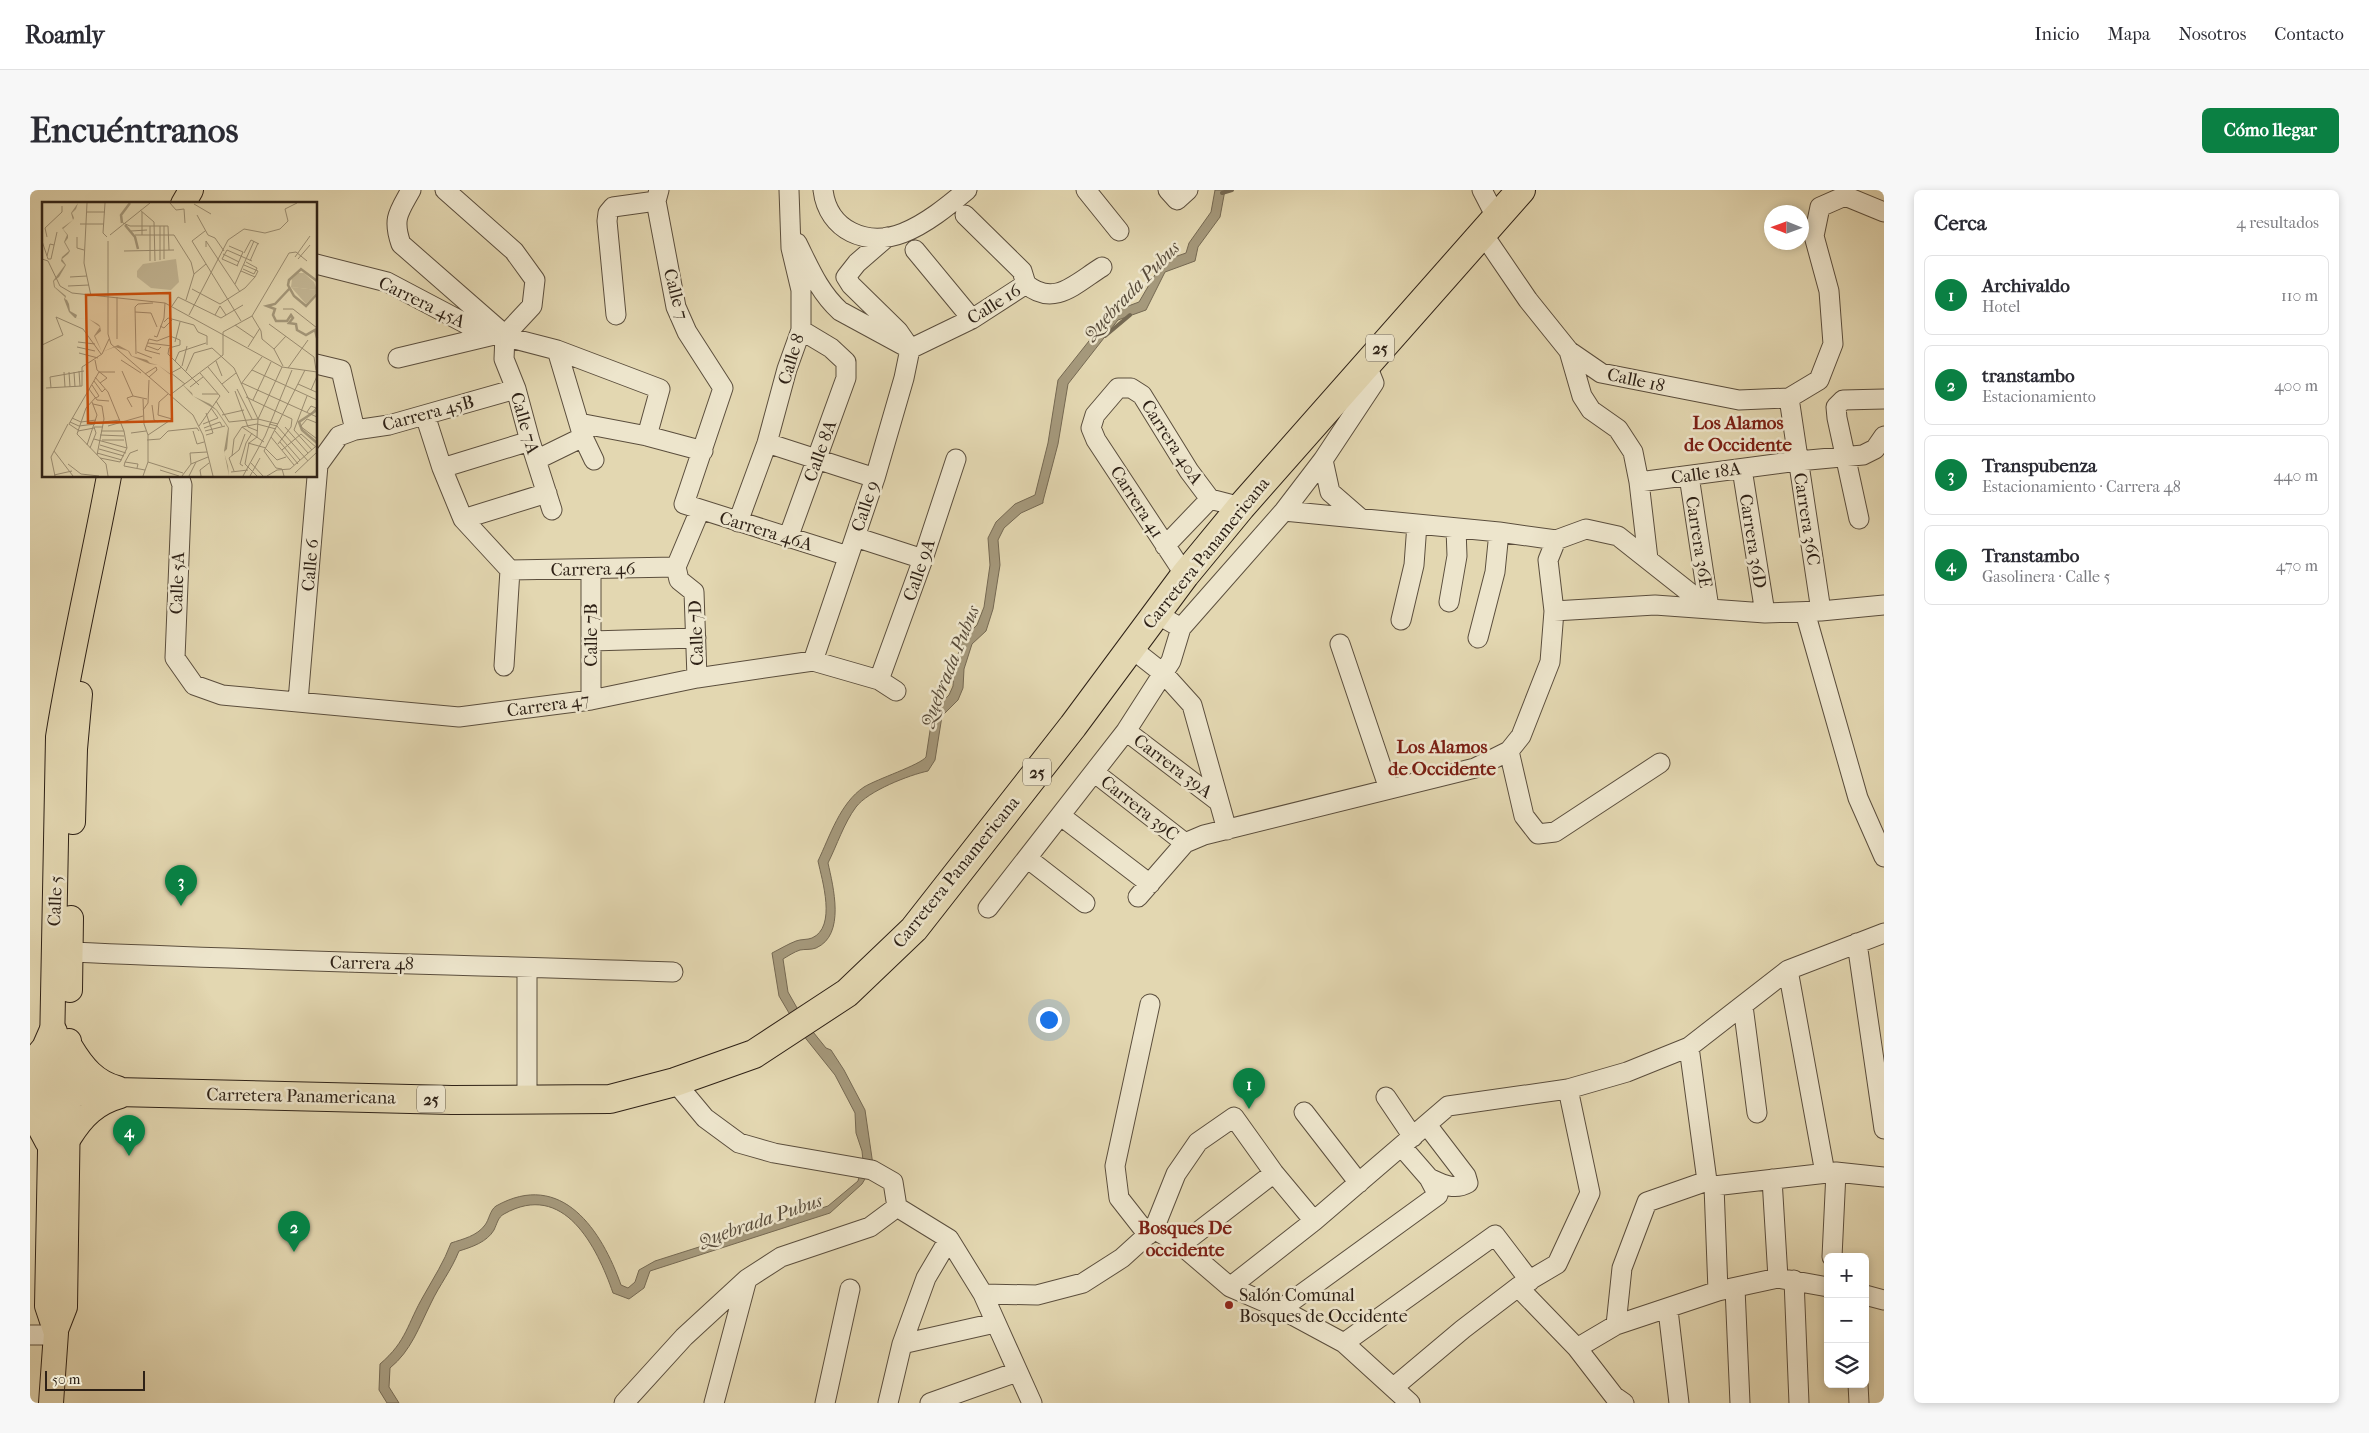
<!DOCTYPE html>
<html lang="es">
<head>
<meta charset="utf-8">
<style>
  body { margin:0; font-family:"IM FELL French Canon",serif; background:#f7f7f7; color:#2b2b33 }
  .controls { position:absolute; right:15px; bottom:15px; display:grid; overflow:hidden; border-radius:8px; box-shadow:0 2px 8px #0003 }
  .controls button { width:45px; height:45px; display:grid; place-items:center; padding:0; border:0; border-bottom:1px solid #e1e1e2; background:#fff; color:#2b2b33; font:25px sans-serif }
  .compass { position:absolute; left:1734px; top:15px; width:45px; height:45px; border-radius:50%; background:#fff; box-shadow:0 2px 8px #0003; rotate:271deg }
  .scale { position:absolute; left:15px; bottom:12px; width:100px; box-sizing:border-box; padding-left:5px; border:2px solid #2e2116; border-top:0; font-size:14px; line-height:18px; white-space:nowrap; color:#2e2116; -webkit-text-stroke:4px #ede5cc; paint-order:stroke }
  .you { position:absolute; left:1018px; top:829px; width:18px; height:18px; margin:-12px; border:4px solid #fff; border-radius:50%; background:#1a73e8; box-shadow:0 0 0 8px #1a73e833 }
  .badge { display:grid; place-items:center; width:32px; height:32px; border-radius:50%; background:#0b8043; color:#fff; font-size:16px; font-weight:700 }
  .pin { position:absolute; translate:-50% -41px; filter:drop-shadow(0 1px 2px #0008) }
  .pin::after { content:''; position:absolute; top:26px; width:18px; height:15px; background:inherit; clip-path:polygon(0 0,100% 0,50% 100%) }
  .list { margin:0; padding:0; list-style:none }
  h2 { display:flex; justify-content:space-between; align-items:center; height:65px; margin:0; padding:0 20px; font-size:21px }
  h2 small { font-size:16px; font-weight:400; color:#7c7c81 }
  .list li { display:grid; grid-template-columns:32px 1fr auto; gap:15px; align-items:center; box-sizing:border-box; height:80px; margin:0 10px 10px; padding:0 10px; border:1px solid #e1e1e2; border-radius:8px }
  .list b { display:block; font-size:19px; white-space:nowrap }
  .list p { margin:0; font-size:16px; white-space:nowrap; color:#7c7c81 }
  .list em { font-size:16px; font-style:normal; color:#7c7c81 }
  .icon { flex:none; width:28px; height:28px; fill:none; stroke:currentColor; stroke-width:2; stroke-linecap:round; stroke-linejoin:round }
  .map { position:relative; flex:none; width:1854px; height:1213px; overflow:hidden; border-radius:8px }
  header { display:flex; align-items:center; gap:30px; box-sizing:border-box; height:70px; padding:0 25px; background:#fff; border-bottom:1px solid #e1e1e2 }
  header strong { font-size:24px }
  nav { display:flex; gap:28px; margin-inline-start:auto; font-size:18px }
  .intro { display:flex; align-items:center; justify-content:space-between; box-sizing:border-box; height:120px; padding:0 30px }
  h1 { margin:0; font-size:35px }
  .button { padding:12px 22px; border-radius:8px; background:#0b8043; color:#fff; font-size:18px; font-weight:700 }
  main { display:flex; gap:30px; padding:0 30px }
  aside { flex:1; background:#fff; border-radius:8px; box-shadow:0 2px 8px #0003 }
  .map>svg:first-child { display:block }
</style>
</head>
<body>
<header>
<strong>Roamly</strong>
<nav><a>Inicio</a><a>Mapa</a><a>Nosotros</a><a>Contacto</a></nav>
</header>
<div class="intro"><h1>Encuéntranos</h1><a class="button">Cómo llegar</a></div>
<main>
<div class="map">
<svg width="1854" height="1213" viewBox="0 0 1854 1213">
  <rect width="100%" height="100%" fill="#e3d7b1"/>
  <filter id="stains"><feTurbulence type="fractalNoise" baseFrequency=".004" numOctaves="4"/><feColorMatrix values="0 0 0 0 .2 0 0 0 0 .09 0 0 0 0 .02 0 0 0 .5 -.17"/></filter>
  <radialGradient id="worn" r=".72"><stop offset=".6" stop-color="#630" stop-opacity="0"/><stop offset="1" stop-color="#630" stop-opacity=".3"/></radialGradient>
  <path fill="#a5997c" stroke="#756953" d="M1185,0H1195L1190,27L1168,57L1165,71L1135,82L1116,120L1088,130L1038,194L1028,254L1013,311V313L991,323L974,338L968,350L970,375L963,419L956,441L942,454L934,479L933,498L928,510L912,526L905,570L898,581C879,585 838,601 826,617C814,633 807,655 798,673C803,696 816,745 786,758C781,760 775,759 770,760C764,762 758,766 753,769L758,802L775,832L796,858L801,860L814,880L835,920L843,975L832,994L800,1023L620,1081L614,1098L599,1109L583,1103C567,1057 534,990 474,1024C468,1027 467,1034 464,1040C457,1052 442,1057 429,1061C421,1081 410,1094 401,1113C389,1137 381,1161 360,1178L359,1197L369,1213H357L349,1200L350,1174C377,1151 377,1134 394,1105C404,1087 414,1072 421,1053C433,1049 447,1046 455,1035C459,1030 460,1020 466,1016C532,979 572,1041 591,1095L598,1098L605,1092L609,1080L625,1071L798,1016L828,991L833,971L832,961L826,943L825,923L805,885L769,840L749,806L742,763C750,759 758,754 766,751C771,749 777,750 782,748C807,737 792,690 788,671C800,646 810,613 834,597C847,589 890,575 896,567L903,521L919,505L923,496L924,477L933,449L947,435L954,417L960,375L958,348L966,332L985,314L1005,305L1018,253L1028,190L1082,122L1109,112L1133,71L1156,63L1159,53L1181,22Z"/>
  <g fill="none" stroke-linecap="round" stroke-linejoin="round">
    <path stroke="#756953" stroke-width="4" d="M1192,3L1202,0
      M1075,146L1100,125"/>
    <defs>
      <path id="minor" d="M381,0C369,22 362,28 371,54L474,144
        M415,0L484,61L505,90L502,116L475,145
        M629,0L626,11L646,117L657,142L693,198L654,314L818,366
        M793,0C798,41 837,57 873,43C896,34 918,16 937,0
        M1056,0L1089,41
        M1138,0L1147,10L1158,0
        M1452,0L1467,29
        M935,25L992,81L996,94
        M1453,44L1498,110L1539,161L1571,183L1709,210L1759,208L1789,190L1803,154L1799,101L1784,46L1790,17L1815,6L1854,22
        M857,47L827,73L816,87L821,95L868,141L877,154
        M767,53C779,77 789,102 810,121L880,159
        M885,60L942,129
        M286,74L357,92L446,139L527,160L630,199L617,246
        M996,94C1024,118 1046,93 1072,77
        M586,125L577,31L578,23L583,17L626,11
        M475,145L474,169L486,199L500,251L522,320
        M880,159L942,129L996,94
        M527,160L553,247L564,270
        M1539,161L1552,206L1561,220L1588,239L1603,262L1609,292L1618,369
        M368,168L464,145
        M286,174L311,180L325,240
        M1759,208L1791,421
        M395,225L412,278L433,329L480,380
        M549,233L617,246L673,261
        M737,253L845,288
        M506,270L553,247
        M1293,270L1300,302L1330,328
        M412,278L500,251
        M1712,279L1735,423
        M149,286L152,295L145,468L164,495L192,505L429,527L561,510L667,488L783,471L849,490L866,501
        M1659,286L1679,418
        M1609,292L1768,271L1833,265L1845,259L1854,246
        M1254,321L1469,342L1526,350L1556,339L1588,346L1679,418
        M433,329L517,303
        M1829,329L1807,228L1806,217L1813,210L1854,209
        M708,332L737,253L757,179L771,140V100L761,58L759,0
        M825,347L893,369
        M758,348L816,188V172L801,158L771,140
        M1135,356L1180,309
        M480,380L646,377
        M561,380V510
        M1155,385L1066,250L1061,238L1065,225L1088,198H1101L1112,205L1159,281L1180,309L1211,317
        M1419,412L1427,366L1426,338
        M1524,421L1625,415L1735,423L1791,421L1854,415
        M1775,422L1828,608L1854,667
        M1127,424L1151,438L1254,321L1293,270L1344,193L1336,173
        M1371,430L1384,375L1387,334
        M1448,448L1465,382L1469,342
        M561,451L666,448
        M1310,454L1359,599
        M1101,458L1134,484L1162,515L1197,640
        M783,471L845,288L874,188L880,159
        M474,476L480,380
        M667,488L664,402L649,390L646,377L670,320
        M849,490L893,369L926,269
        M268,511L288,275L309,246L325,240L359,235L486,199
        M1096,541L1189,612
        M1479,561L1494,626L1508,644L1525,642L1630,573
        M1065,583L1155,653
        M1031,626L1120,694
        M997,668L1055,713
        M1108,707L1155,653L1174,645L1445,578L1479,561L1491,546L1520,472L1524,421L1518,370L1526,350
        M958,718L1096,541L1141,471L1151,438
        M1827,753L1854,939
        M41,762C241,771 442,775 643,782
        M497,778V910
        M1758,780L1795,983
        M1713,816L1727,923
        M1659,857L1677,991
        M645,892L675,928L709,953L744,963L842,980L863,992L867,1017L919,1049L953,1104L1002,1213
        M1356,907L1383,947
        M1274,922L1329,993
        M1397,935L1436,986L1438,993C1424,1001 1412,994 1399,988
        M1742,989L1748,1088
        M1684,996L1688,1101
        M1124,1039L1151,1055L1200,1097L1251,1119L1314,1153L1380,1213
        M1118,1045L1089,1008L1085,976L1120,814
        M1151,1055L1244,983
        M1802,1067L1806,982
        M1764,1090L1769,1213
        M1200,1097L1284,1031L1418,916L1538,899L1597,882L1659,857L1758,780L1854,743
        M1488,1097L1547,1158L1584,1206L1594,1213
        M1705,1098L1710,1213
        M953,1104L1007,1105L1053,1093L1092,1068L1124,1039L1146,984L1168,952L1204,927L1244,983L1284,1031
        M1835,1105L1854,1110
        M1251,1119L1408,1005L1399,988L1372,957
        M1638,1120L1649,1213
        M1586,1135L1592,1078L1617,1012L1677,991L1684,996L1806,982L1854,987
        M0,1145H26
        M1314,1153L1465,1045L1500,1091
        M872,1154L965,1133
        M1547,1158L1586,1135L1688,1101L1748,1088L1798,1097
        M1828,1194L1829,1213
        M1364,1197L1433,1139L1488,1097L1527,1074L1560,1003L1538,899
        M594,1213L654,1147L717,1089L751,1067L840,1037L867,1017
        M684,1213L717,1089
        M795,1213L820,1099
        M858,1213L872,1154L896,1088L919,1049
        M900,1213L987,1182"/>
      <path id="major" d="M153,14L161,0
        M43,632L45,559L50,504
        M40,800L41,728
        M26,1140L35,1117L39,851
        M21,1213L26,1143L17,1116L28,547C42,459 63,373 79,286"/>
      <path id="highway" d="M39,858C51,878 64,894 87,900
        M0,878L16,858L23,842
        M0,900L422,910L580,909L645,892L724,864L817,803L884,739L1043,536L1155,385L1211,317L1491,0
        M0,922L10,934L19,951
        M38,946C51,925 65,911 90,904"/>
    </defs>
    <use href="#minor" stroke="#5b4e3d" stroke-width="21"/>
    <use href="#major" stroke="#2e2116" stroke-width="26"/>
    <use href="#highway" stroke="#2e2116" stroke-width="30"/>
    <use href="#minor" stroke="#ede5cc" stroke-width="19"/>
    <use href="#major" stroke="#e3d7b1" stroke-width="24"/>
    <use href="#highway" stroke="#e3d7b1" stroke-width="28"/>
  </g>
  <circle fill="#8f2418" stroke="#ede5cc" stroke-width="2" cx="1199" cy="1115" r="5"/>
  <g text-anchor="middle" stroke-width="5" stroke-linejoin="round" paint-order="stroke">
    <g fill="#ede5cc" stroke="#675c4d" stroke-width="1">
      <rect x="1336" y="144.5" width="28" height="27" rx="4"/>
      <rect x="993" y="568.5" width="28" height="27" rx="4"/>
      <rect x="387" y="895.5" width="28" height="27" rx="4"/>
    </g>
    <g font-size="16" font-weight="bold" fill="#2e2116">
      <text x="1350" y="164">25</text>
      <text x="1007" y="588">25</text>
      <text x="401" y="915">25</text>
    </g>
    <g font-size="18" fill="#2e2116" stroke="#ede5cc">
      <text transform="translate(646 104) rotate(75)" y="6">Calle 7</text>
      <text transform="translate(392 112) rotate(26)" y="6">Carrera 45A</text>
      <text transform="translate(964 114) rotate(-32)" y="6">Calle 16</text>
      <text transform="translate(761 169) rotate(-73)" y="6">Calle 8</text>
      <text transform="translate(1606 190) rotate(12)" y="6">Calle 18</text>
      <text transform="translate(398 223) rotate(-15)" y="6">Carrera 45B</text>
      <text transform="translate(495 233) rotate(74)" y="6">Calle 7A</text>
      <text transform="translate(1142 252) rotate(57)" y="6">Carrera 40A</text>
      <text transform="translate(790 261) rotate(-70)" y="6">Calle 8A</text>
      <text transform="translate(1676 283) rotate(-8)" y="6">Calle 18A</text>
      <text transform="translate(1107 312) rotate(57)" y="6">Carrera 41</text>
      <text transform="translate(835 316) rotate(-72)" y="6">Calle 9</text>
      <text transform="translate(1777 329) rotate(81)" y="6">Carrera 36C</text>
      <text transform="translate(736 341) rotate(17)" y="6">Carrera 46A</text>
      <text transform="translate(1723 351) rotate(81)" y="6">Carrera 36D</text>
      <text transform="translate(1669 352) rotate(81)" y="6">Carrera 36E</text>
      <text transform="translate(1176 363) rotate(-51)" y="6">Carretera Panamericana</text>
      <text transform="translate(280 375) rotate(-85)" y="6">Calle 6</text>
      <text transform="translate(563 379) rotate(-1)" y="6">Carrera 46</text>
      <text transform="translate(889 380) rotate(-71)" y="6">Calle 9A</text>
      <text transform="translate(147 393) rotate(-88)" y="6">Calle 5A</text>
      <text transform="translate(666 443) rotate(-92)" y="6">Calle 7D</text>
      <text transform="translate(561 445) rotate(-90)" y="6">Calle 7B</text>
      <text transform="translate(518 515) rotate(-8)" y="6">Carrera 47</text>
      <text transform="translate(1143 576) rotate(37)" y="6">Carrera 39A</text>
      <text transform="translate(1110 618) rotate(38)" y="6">Carrera 39C</text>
      <text transform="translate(926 682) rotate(-51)" y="6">Carretera Panamericana</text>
      <text transform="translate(25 711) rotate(-88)" y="6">Calle 5</text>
      <text transform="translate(342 773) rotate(1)" y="6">Carrera 48</text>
      <text transform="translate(271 906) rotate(1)" y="6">Carretera Panamericana</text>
    </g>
    <g font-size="18" fill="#2e2116" stroke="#ede5cc" text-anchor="start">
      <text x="1209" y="1111">Salón Comunal<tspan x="1209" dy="21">Bosques de Occidente</tspan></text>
    </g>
    <g font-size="19" font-style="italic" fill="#584b3a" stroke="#ede5cc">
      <text transform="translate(1101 100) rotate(-46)" y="7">Quebrada Pubus</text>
      <text transform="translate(919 476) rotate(-68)" y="7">Quebrada Pubus</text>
      <text transform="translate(730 1030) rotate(-19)" y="7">Quebrada Pubus</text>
    </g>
    <g font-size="19" font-weight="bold" fill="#7a1f14" stroke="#ede5cc">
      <text x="1708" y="239">Los Alamos<tspan x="1708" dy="22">de Occidente</tspan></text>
      <text x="1412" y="563">Los Alamos<tspan x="1412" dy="22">de Occidente</tspan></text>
      <text x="1155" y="1044">Bosques De<tspan x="1155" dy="22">occidente</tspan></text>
    </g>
  </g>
  <g transform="translate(12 12)">
    <rect width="275" height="275" fill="#e3d7b1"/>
    <path d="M256,71H262L272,80L275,88L249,85L250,77Z" fill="#c4b897"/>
    <path d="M249,85L275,88V90L264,102Z" fill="#c4b897"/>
    <path d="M134,57L137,80L129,88L109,86L95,75V69L101,62Z" fill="#c4b897"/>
    <path d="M36,1L34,7L30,11L32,16L31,18L21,27L26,33V36L23,40L28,49L26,52L20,57L24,63L17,75L12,79L13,85L24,94L23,97L25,98L27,102L28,109L35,113L34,116L47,117L56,122L58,124L59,129L53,134L54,136L60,150L76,143L87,149L90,154L105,158L108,161L116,163L130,173L131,179L139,181L150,191L151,194L168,202L175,208L187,226L185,247L182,250L186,264L187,274L182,249L186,226L174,208L151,194L139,181L131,179L130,174L116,163L108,162L89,154L86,149L73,145L60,150L52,134L58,125L47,117L33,116L27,110L22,97L23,95L12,85L11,79L23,63L19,59L20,55L27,49L22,40L25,33L20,26L31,18L29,11Z" fill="#a5997c"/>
    <path fill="none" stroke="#a5997c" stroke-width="2.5" d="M80,21L79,13L88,1M83,23L93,35L96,47M275,79L259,67L247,78L246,83L252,94L264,104L275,92M248,86L233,102L225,104L233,107L231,113L234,119H245L249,113L251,116L247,121L254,122L255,128L264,133L273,128L275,136M275,208L257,220L260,228L275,241"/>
    <path fill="none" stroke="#9b8e73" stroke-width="1" d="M45,1L42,61L49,94M63,1L61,31L65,35M128,1L134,8L142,7L143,21M152,2L169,12M98,8L112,20L113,59M45,10H63M100,10V33M155,13L166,33L173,36L182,49M81,21L88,24H126L127,48M38,22H62M108,24V59M118,24V58M122,24V57M89,29L105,28M163,29L150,39L199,119M68,33L108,1M93,33H132L149,60L152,72M5,35L3,26L20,10V4M35,35V46L42,48M0,39L6,57M66,39V132L69,142L151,213L161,233L171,274M187,44L201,50L195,64M164,45V39L198,90M82,49L132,48M202,51L209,38L217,42M181,52L197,60M5,54L8,42L12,43M253,55L268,34M0,57L6,59L18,84L30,91L123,101L240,165L275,170M6,57H9L15,30M180,57L185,48L210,59M180,57L196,64M256,57L268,43M208,59L216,41M201,67L212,72L215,66L204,60M199,69L213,75M28,75L45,74M193,82L212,39M26,84L47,83M150,87L178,102L203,86L213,75L216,69L202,63M144,98L152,72L164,62M130,104L136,95L179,116L201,103M241,107H251L275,126M93,110L109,111L115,125M147,113L186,38L202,27L223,31L238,27L246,19L243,7L255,1M173,113L178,104L184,113M210,114L247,51L254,50L265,59M210,114L219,129L220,137M14,115L41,127L59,152M122,120L126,116L152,123M227,122L272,155L274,168M152,123L156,130L165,134V143M193,123L212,136M118,124L122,126L130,118M112,134L115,135L122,116L123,101M75,137V95M220,137L232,147L241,164M138,138V143L127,146L126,152L157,183M36,140L53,142M133,140L138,120M106,141L130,144M0,143L21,133L14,115M105,144L116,148L119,145M35,145L53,149M206,145L218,126M232,147L244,134M103,148L107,137L115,139L128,134L138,138M103,148L118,152M95,150L110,156M37,151L56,156M94,152L93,105L96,102L111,101M181,153V130L210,114M53,158L55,168L65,176L58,181M79,158L99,171M133,159L137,150L164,141M174,159L180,174M140,164L145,144M140,165L129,171L143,182M166,165L187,191M246,166L266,138M210,168L275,198M37,169L38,184M80,169L91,194L105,197M144,169L152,151L170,146L192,166L216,217L236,222M22,170L23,185M27,170L28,185M32,170L33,185M57,170H73M158,171L178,194M103,172L114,165L115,168L107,175M53,175L66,190L82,229L85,246L78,260L58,256M52,179L60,190L63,187M200,181L275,215M180,182L194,171M199,182L220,155M256,182L274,190M50,183L57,194L54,196M148,185L161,175M4,186L40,184V165L60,152L67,137M9,186L8,175L42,169M47,187L55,198L67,199M195,187L210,217M269,188L275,174M193,189L206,225L216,229M160,192H176M128,193L181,153M265,194L252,228L270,248M54,195L44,206L35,232L64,262L66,274M204,195L250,217L249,225L236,242M101,197L102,222L106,233M211,198L229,160M174,199L187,220L216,217M51,202L60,204L62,217L55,253M110,203L112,218L116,220M90,205L85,196L91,194M101,208L106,201L107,178M265,210L269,204L274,206L269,212M180,213L202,208M30,216L39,220L54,218M28,220L37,224L53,222M53,221L78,218M161,222L176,216L169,206M227,222L235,224L266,259M66,224L101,214M157,224L178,194M258,224L275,237M200,225L222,240M243,225L266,251M258,225L265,217L275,221M162,226L178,220L180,224M36,228L27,222L57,170M36,229L52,226M59,229H82M151,229L155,242L162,240M163,229L183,224M233,229L258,258M89,231L104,229M58,233L82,234M164,233L171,231L164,211M229,235L252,263M52,237L85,246M60,238H82M105,238L118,237L126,229L155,226L157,229M238,240L256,262M206,241L224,246M45,243L55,213L50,200M58,243L84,251M48,246L54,231L52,225H61M57,247L82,254M224,247L235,258L244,255M240,248L259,232L275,246M12,249L31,274M55,251L80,258M190,254L192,237L200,225L215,222L234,227M83,260L82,264L103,268M83,260L88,251L96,248M83,260L96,262L95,266M106,260L141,271M209,261L221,274M26,262L39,272L57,274M149,262L148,251L165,250M201,264L198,262L204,241L210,231M118,268L137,274M192,269L187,256L197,248L203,232M189,270L206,268M253,271L275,250M12,273L30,269M13,274L9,255L26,222M101,274L106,260V233L130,217L116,213L117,200L126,192M140,274L149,262L166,255M147,274L154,260M159,274L158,268L167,261M201,274L223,234L250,168M208,274L218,256M215,274L203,262L207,241L215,235L216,217L240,165M225,274L235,268L248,267L273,245M242,274L240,267L234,266L222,249L263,168"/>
    <path fill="#cc510e" fill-opacity="0.15" stroke="#cc510e" stroke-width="2.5" d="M128,91L130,219L46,221L44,93Z"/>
    <rect width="275" height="275" fill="none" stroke="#2e2116" stroke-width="2.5"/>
  </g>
  <rect width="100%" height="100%" filter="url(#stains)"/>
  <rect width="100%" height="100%" fill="url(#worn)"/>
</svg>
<div class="controls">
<button>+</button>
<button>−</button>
<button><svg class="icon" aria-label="layers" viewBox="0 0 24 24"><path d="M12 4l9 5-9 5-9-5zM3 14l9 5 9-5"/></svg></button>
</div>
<svg class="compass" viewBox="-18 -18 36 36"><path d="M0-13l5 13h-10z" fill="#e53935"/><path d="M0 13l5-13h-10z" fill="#7c7c81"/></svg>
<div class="scale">50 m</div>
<div class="you"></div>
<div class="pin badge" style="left:1219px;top:919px">1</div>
<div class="pin badge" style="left:264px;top:1062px">2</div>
<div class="pin badge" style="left:151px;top:716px">3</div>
<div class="pin badge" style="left:99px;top:966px">4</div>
</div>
<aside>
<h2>Cerca<small>4 resultados</small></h2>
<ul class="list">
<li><span class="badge">1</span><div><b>Archivaldo</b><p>Hotel</p></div><em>110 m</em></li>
<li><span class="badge">2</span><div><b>transtambo</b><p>Estacionamiento</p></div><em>400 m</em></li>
<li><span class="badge">3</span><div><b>Transpubenza</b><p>Estacionamiento · Carrera 48</p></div><em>440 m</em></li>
<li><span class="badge">4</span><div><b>Transtambo</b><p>Gasolinera · Calle 5</p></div><em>470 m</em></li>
</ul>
</aside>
</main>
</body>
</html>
